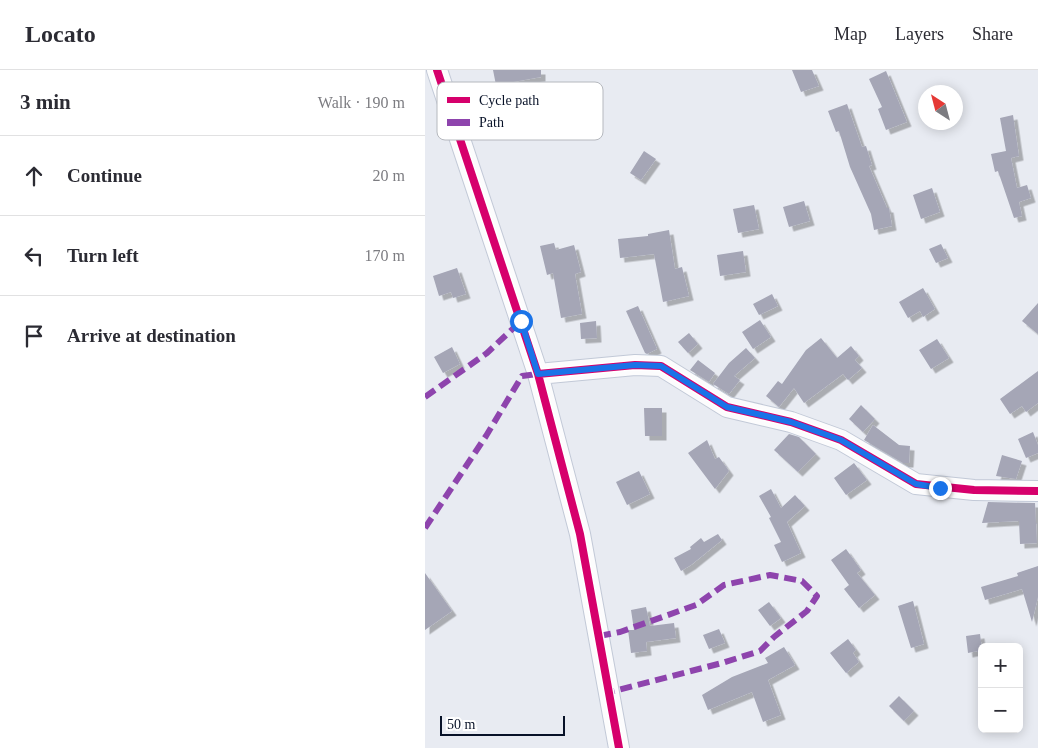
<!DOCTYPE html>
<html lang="en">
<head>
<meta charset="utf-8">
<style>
  body { margin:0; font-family:Georgia,serif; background:#f7f7f7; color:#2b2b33 }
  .controls { position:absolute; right:15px; bottom:15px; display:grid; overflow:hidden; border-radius:8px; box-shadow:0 2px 12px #0003 }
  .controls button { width:45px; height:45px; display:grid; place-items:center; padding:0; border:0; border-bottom:1px solid #e1e1e2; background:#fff; color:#2b2b33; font:25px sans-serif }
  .compass { position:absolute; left:493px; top:15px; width:45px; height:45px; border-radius:50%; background:#fff; box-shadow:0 2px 12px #0003; rotate:324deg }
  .scale { position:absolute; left:15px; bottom:12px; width:125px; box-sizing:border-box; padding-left:5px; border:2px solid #081228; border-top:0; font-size:14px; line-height:18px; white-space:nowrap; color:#081228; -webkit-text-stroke:4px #fff; paint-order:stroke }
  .stop { position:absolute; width:15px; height:15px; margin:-11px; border:4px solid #1a73e8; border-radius:50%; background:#fff }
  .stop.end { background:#1a73e8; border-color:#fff; box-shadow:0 1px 5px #0008 }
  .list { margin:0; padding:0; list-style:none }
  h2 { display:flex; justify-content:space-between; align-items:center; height:65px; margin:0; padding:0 20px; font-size:21px }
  h2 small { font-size:16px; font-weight:400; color:#7c7c81 }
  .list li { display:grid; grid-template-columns:32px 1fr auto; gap:15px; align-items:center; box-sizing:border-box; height:80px; padding:0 20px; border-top:1px solid #e1e1e2 }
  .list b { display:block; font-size:19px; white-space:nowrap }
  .list em { font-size:16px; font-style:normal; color:#7c7c81 }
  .icon { flex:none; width:28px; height:28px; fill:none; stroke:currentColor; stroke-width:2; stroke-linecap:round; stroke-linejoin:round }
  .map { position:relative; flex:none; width:613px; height:678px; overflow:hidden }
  header { display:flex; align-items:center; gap:30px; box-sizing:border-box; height:70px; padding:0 25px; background:#fff; border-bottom:1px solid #e1e1e2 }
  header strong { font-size:24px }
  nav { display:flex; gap:28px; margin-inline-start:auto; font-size:18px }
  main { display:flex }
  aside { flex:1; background:#fff }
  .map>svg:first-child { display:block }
</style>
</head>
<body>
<header>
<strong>Locato</strong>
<nav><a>Map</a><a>Layers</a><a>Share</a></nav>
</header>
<main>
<aside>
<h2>3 min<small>Walk · 190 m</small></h2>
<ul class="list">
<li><svg class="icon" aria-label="ahead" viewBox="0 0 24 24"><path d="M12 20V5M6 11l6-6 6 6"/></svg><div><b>Continue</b></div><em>20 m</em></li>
<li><svg class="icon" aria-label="left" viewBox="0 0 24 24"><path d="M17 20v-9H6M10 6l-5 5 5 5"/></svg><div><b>Turn left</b></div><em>170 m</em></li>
<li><svg class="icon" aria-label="arrive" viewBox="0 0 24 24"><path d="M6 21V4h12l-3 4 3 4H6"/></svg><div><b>Arrive at destination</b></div></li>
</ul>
</aside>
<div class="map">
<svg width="613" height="678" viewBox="0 0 613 678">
  <defs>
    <filter id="shadow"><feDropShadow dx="4.5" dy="4.5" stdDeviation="0" flood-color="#0004"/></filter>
  </defs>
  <rect width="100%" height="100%" fill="#e8ebf2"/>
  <path fill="#a5a6b6" filter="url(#shadow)" d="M68,0H116V7L71,15Z
    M367,0H387L394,16L376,22Z
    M461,1L482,52L461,60L453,39L457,37L444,9Z
    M422,34L437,77L441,76L447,95L444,96L462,138H464L467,156L449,160L446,144L425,97L414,61L411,62L403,41Z
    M588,45L594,86L586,88L592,118L602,115L606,128L594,132L597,146L589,148L573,101L570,102L566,84L581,81L575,48Z
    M219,81L231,89L216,110L205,103Z
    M507,118L515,142L496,149L488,125Z
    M379,131L385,151L364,157L358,137Z
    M329,135L334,159L313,163L308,139Z
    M244,160L250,199L257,197L264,226L238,232L229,184L195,188L193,169L223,166V164Z
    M129,173L131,180L149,175L156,202L150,204L157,244L136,248L128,203L122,205L115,176Z
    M516,174L523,188L511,193L504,179Z
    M318,181L321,202L295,206L292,185Z
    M32,198L41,224L28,228L26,222L14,226L8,206Z
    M498,218L510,239L498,247L495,241L483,248L474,232Z
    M347,224L353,236L334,245L328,234Z
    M613,233V264L597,251Z
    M213,236L232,279L222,284L220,283L201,241Z
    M335,250L346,267L328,279L317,262Z
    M171,251L172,268L156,269L155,253Z
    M264,263L273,274L263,283L253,272Z
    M396,268L412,288L426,276L434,286L430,290L437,298L423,310L418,304L379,333L369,318L354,337L341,326L353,311L357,314L381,280Z
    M512,269L524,288L506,299L494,280Z
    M27,277L35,294L18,303L9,287Z
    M321,278L330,288L309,306L315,310L304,324L288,314L304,293Z
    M273,290L290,303L284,312L265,300Z
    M613,301V333L601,342L597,336L585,344L575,329Z
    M436,335L450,349L438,362L424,349Z
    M219,338H237V366H220Z
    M448,355L474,375L485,376L484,393H478L439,370Z
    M608,362L613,375V383L601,388L593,369Z
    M364,364L374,367L391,384L373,402L349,380Z
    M282,370L290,389L294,387L304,401L290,419L263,383Z
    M577,385L597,391L591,409L571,406Z
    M429,393L442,410L421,425L409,408Z
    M214,401L225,424L202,435L191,412Z
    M346,419L356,438L370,425L380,436L362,452L376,483L357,492L349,475L356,472L344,448L346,447L334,426Z
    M563,432L610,433L612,473L595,474L594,451L557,453Z
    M293,464L297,470L266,495L256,501L249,488L266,479L265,477L276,468L279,472Z
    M421,479L436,500L432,503L450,525L434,538L419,519L424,515L406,490Z
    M613,496V527L607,552L597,519L560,530L556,517L593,506L592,503Z
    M0,503L27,541L0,560Z
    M488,531L499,574L486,578L473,536Z
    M344,532L356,548L345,556L333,540Z
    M221,537L225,556L249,553L251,568L221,572L222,581L206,583L203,560H209L206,540Z
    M294,559L300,573L284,579L278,565Z
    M555,564L557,580L543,583L541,566Z
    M423,569L431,580L428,583L434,592L421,603L405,583Z
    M359,577L370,595L343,610L356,645L338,652L327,622L283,640L277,625L307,607L343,593L340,588Z
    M474,626L489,641L479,651L464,636Z"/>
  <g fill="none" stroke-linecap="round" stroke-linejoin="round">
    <defs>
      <path id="street" d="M12,0L113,304L155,464L194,678
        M113,304L210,295L236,296L302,337L366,352L416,370L491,414L549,420L613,421"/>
    </defs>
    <use href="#street" stroke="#c2c9d7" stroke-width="22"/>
    <use href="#street" stroke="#fcfcfd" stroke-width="20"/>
    <path stroke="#8e44ad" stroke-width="6" stroke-dasharray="12 6" stroke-linecap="butt" d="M0,327L62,283L96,251
      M0,458L61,366L97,306L113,304
      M174,566L195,562L271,535L299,515L345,505L377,511L392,526L382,541L349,567L335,581L297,593L185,622"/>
    <defs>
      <path id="cycleway" d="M12,0L113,304L155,464L194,678
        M113,304L210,295L236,296L302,337L366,352L416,370L491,414L549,420L613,421"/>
    </defs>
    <use href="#cycleway" stroke="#fff" stroke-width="11"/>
    <use href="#cycleway" stroke="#d6006c" stroke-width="8"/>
  </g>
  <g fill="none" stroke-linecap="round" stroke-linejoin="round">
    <path stroke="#1a73e8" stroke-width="6" d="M96,251L113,304L210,295L236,296L302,337L366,352L416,370L491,414L515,418"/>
  </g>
  <rect x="12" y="12" width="166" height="58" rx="8" fill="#fff" stroke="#b5b8be" stroke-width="1"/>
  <rect x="22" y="27" width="23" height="6" fill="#d6006c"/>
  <rect x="22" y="49" width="23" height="7" fill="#8e44ad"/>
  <g font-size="14" fill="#081228">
    <text x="54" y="35">Cycle path</text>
    <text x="54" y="57">Path</text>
  </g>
</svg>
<div class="controls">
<button>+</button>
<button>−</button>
</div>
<svg class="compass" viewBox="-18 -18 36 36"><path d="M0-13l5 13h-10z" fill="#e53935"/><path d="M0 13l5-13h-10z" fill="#7c7c81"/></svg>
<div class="scale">50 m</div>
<div class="stop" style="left:96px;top:251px"></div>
<div class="stop end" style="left:515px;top:418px"></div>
</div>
</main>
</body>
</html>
